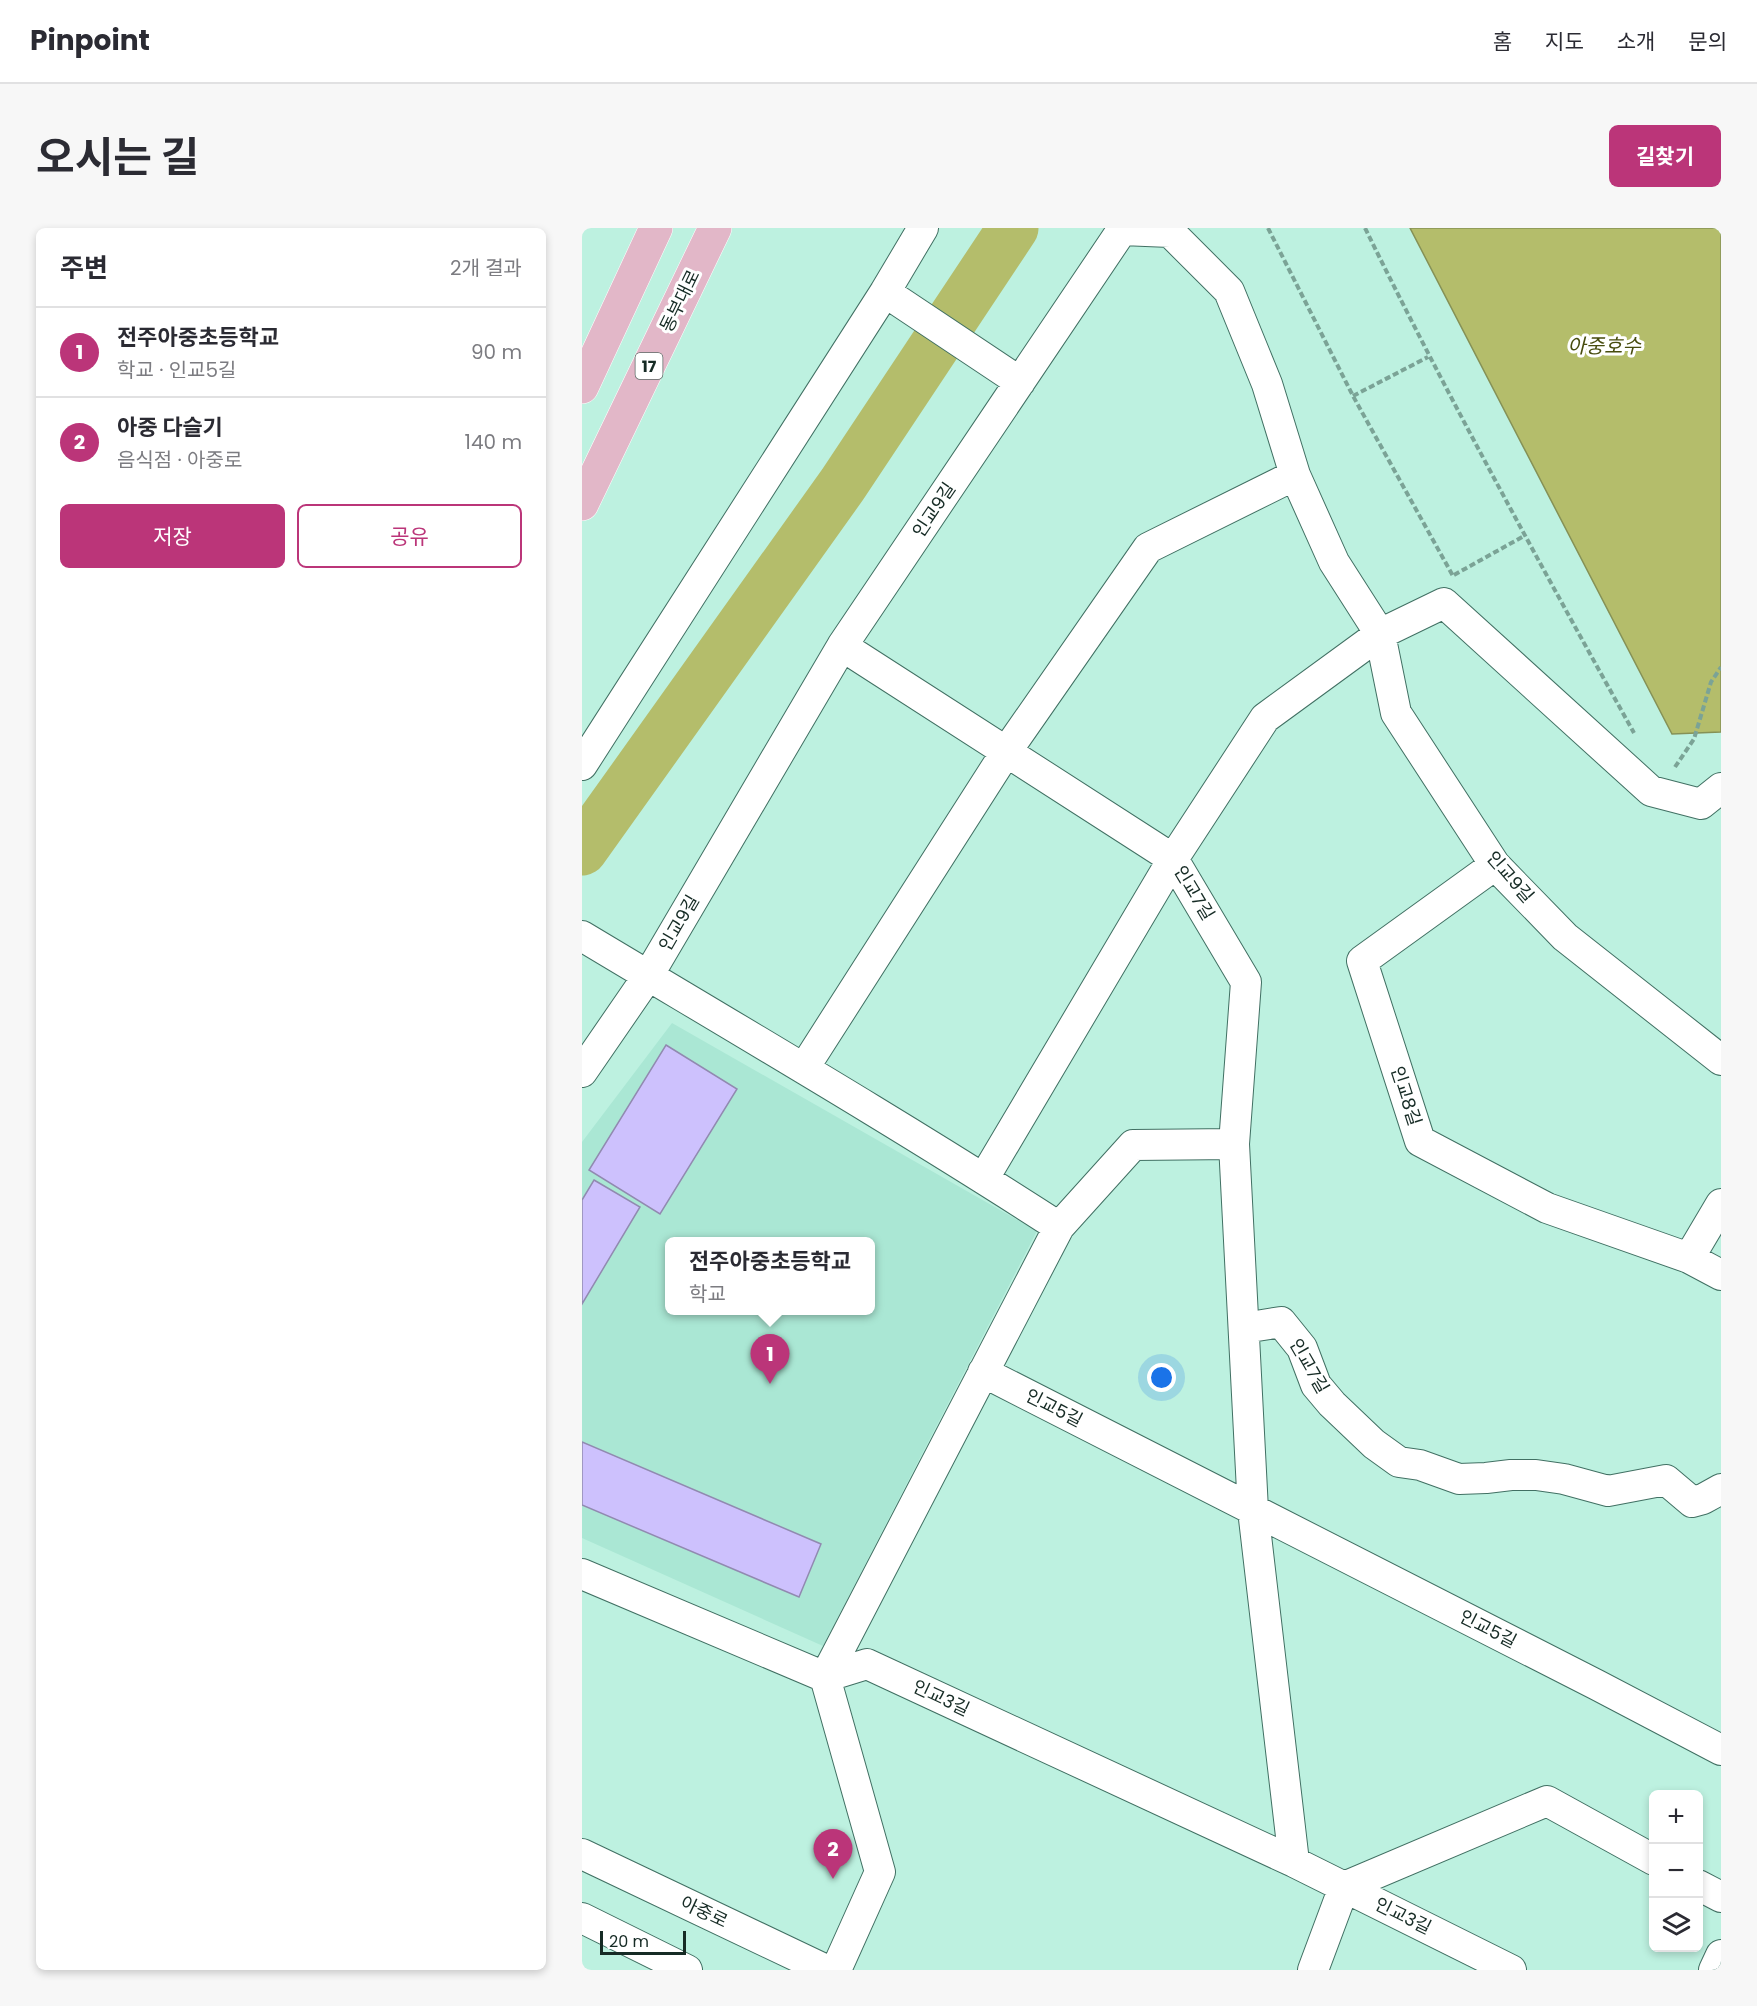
<!DOCTYPE html>
<html lang="ko">
<head>
<meta charset="utf-8">
<style>
  body { margin:0; font-family:Poppins,"Noto Sans KR",sans-serif; background:#f7f7f7; color:#2b2b33 }
  .controls { position:absolute; right:18px; bottom:18px; display:grid; overflow:hidden; border-radius:9px; box-shadow:0 3px 9px #0003 }
  .controls button { width:54px; height:54px; display:grid; place-items:center; padding:0; border:0; border-bottom:2px solid #e1e1e2; background:#fff; color:#2b2b33; font:30px sans-serif }
  .scale { position:absolute; left:18px; bottom:15px; width:86px; box-sizing:border-box; padding-left:6px; border:3px solid #162b25; border-top:0; font-size:16px; line-height:21px; white-space:nowrap; color:#162b25; -webkit-text-stroke:4px #fff; paint-order:stroke }
  .you { position:absolute; left:580px; top:1150px; width:21px; height:21px; margin:-15px; border:4px solid #fff; border-radius:50%; background:#1a73e8; box-shadow:0 0 0 9px #1a73e833 }
  .badge { display:grid; place-items:center; width:39px; height:39px; border-radius:50%; background:#bb3579; color:#fff; font-size:20px; font-weight:700 }
  .pin { position:absolute; translate:-50% -50px; filter:drop-shadow(0 2px 3px #0008) }
  .pin::after { content:''; position:absolute; top:32px; width:21px; height:18px; background:inherit; clip-path:polygon(0 0,100% 0,50% 100%) }
  .popup { position:absolute; left:83px; top:1009px; width:210px; height:78px; box-sizing:border-box; display:grid; place-content:center; border-radius:9px; background:#fff; filter:drop-shadow(0 2px 4px #0005); font-size:20px; white-space:nowrap; color:#7c7c81 }
  .popup b { font-size:22px; color:#2b2b33 }
  .popup::after { content:''; position:absolute; left:50%; top:100%; margin-left:-12px; border:12px solid transparent; border-top-color:#fff }
  .list { margin:0; padding:0; list-style:none }
  h2 { display:flex; justify-content:space-between; align-items:center; height:78px; margin:0; padding:0 24px; font-size:26px }
  h2 small { font-size:20px; font-weight:400; color:#7c7c81 }
  .list li { display:grid; grid-template-columns:39px 1fr auto; gap:18px; align-items:center; box-sizing:border-box; height:90px; padding:0 24px; border-top:2px solid #e1e1e2 }
  .list b { display:block; font-size:22px; white-space:nowrap }
  .list p { margin:0; font-size:20px; white-space:nowrap; color:#7c7c81 }
  .list em { font-size:20px; font-style:normal; color:#7c7c81 }
  .actions { display:flex; gap:12px; padding:18px 24px }
  .actions a { flex:1; padding:14px 0; border:2px solid #bb3579; border-radius:9px; text-align:center; font-size:21px; color:#bb3579 }
  .actions .main { background:#bb3579; color:#fff }
  .icon { flex:none; width:33px; height:33px; fill:none; stroke:currentColor; stroke-width:2; stroke-linecap:round; stroke-linejoin:round }
  .map { position:relative; flex:none; width:1139px; height:1742px; overflow:hidden; border-radius:9px }
  header { display:flex; align-items:center; gap:36px; box-sizing:border-box; height:84px; padding:0 30px; background:#fff; border-bottom:2px solid #e1e1e2 }
  header strong { font-size:28px }
  nav { display:flex; gap:33px; margin-inline-start:auto; font-size:21px }
  .intro { display:flex; align-items:center; justify-content:space-between; box-sizing:border-box; height:144px; padding:0 36px }
  h1 { margin:0; font-size:42px }
  .button { padding:15px 27px; border-radius:9px; background:#bb3579; color:#fff; font-size:21px; font-weight:700 }
  main { display:flex; gap:36px; padding:0 36px }
  aside { flex:1; background:#fff; border-radius:9px; box-shadow:0 3px 9px #0003 }
  .map>svg:first-child { display:block }
</style>
</head>
<body>
<header>
<strong>Pinpoint</strong>
<nav><a>홈</a><a>지도</a><a>소개</a><a>문의</a></nav>
</header>
<div class="intro"><h1>오시는 길</h1><a class="button">길찾기</a></div>
<main>
<aside>
<h2>주변<small>2개 결과</small></h2>
<ul class="list">
<li><span class="badge">1</span><div><b>전주아중초등학교</b><p>학교 · 인교5길</p></div><em>90 m</em></li>
<li><span class="badge">2</span><div><b>아중 다슬기</b><p>음식점 · 아중로</p></div><em>140 m</em></li>
</ul>
<div class="actions"><a class="main">저장</a><a>공유</a></div>
</aside>
<div class="map">
<svg width="1139" height="1742" viewBox="0 0 1139 1742">
  <rect width="100%" height="100%" fill="#bdf1e0"/>
  <path fill="#aae7d4" fill-rule="evenodd" d="M90,795L455,1003L241,1418L0,1310V914ZM88,1014H288V1082H88Z"/>
  <path fill="#b4bd6b" stroke="#859156" stroke-width="1.5" d="M828,0H1139V504L1090,506Z"/>
  <g fill="none" stroke-linecap="round" stroke-linejoin="round">
    <path stroke="#b4bd6b" stroke-width="51" d="M0,622L261,256L431,0"/>
  </g>
  <path fill="#cdc1fd" stroke="#918ab0" stroke-width="1.5" d="M84,817L155,861L78,986L7,942Z
    M12,952L58,979L0,1076V972Z
    M0,1214L239,1316L217,1369L0,1277Z"/>
  <g fill="none" stroke-linecap="round" stroke-linejoin="round">
    <defs>
      <path id="minor" d="M303,64L438,154
        M260,418L591,631L664,754L652,916L671,1282L712,1634
        M0,537L303,64L341,0
        M913,637L780,733L838,913L965,980L1107,1030L1139,1047
        M0,708C160,804 321,898 477,999
        M222,840L424,524L566,320L713,247
        M0,844L66,748L260,418L540,2L588,4L647,63L685,156L713,247L752,334L798,406L814,485L913,637L983,709L1139,832
        M402,950L591,631L683,490L798,406L862,375L1069,563L1119,576L1139,560
        M1107,1030L1139,976
        M662,1100L699,1094L720,1120L734,1157L750,1176L792,1216L817,1234L838,1237L877,1251L904,1250L929,1247H954L982,1251L1026,1263L1084,1252L1110,1274L1121,1271L1139,1261
        M401,1144L1015,1457L1139,1522
        M0,1346L243,1449L285,1436L712,1634L929,1742
        M0,1626L244,1742
        M1116,1657L1139,1669
        M0,1690L105,1742
        M254,1742L298,1644L243,1449L477,999L551,917L652,916
        M731,1742L762,1659L965,1573L1072,1632
        M1132,1742L1139,1727"/>
      <path id="major" d="M0,159L74,0
        M0,276L133,0"/>
    </defs>
    <use href="#minor" stroke="#417063" stroke-width="32"/>
    <use href="#major" stroke="#fff" stroke-width="34"/>
    <path stroke="#7ba396" stroke-width="4" stroke-dasharray="6 3" stroke-linecap="butt" d="M686,0L771,168L871,348
      M783,0C867,171 959,338 1052,505
      M771,168L846,129
      M872,347L942,308
      M1093,539L1112,511L1129,454L1139,439"/>
    <use href="#minor" stroke="#fff" stroke-width="30"/>
    <use href="#major" stroke="#e2b7c8" stroke-width="33"/>
  </g>
  <g text-anchor="middle" stroke-width="6" stroke-linejoin="round" paint-order="stroke">
    <rect fill="#fff" stroke="#5c6b66" stroke-width="1.5" x="53.5" y="125" width="27" height="26" rx="4.5"/>
    <g font-size="16" font-weight="bold" fill="#162b25">
      <text x="67" y="144">17</text>
    </g>
    <g font-size="18" fill="#162b25" stroke="#fff">
      <text transform="translate(98 73) rotate(-64)" y="6">동부대로</text>
      <text transform="translate(352 282) rotate(-56)" y="6">인교9길</text>
      <text transform="translate(928 649) rotate(49)" y="6">인교9길</text>
      <text transform="translate(612 665) rotate(59)" y="6">인교7길</text>
      <text transform="translate(97 695) rotate(-60)" y="6">인교9길</text>
      <text transform="translate(824 868) rotate(72)" y="6">인교8길</text>
      <text transform="translate(727 1138) rotate(60)" y="6">인교7길</text>
      <text transform="translate(472 1180) rotate(27)" y="6">인교5길</text>
      <text transform="translate(906 1401) rotate(27)" y="6">인교5길</text>
      <text transform="translate(359 1470) rotate(25)" y="6">인교3길</text>
      <text transform="translate(122 1684) rotate(25)" y="6">아중로</text>
      <text transform="translate(821 1688) rotate(26)" y="6">인교3길</text>
    </g>
    <g font-size="20" font-style="italic" fill="#474c0e" stroke="#fff">
      <text x="1022" y="125">아중호수</text>
    </g>
  </g>
</svg>
<div class="controls">
<button>+</button>
<button>−</button>
<button><svg class="icon" aria-label="layers" viewBox="0 0 24 24"><path d="M12 4l9 5-9 5-9-5zM3 14l9 5 9-5"/></svg></button>
</div>
<div class="scale">20 m</div>
<div class="you"></div>
<div class="pin badge" style="left:188px;top:1156px">1</div>
<div class="popup"><b>전주아중초등학교</b>학교</div>
<div class="pin badge" style="left:251px;top:1651px">2</div>
</div>
</main>
</body>
</html>
